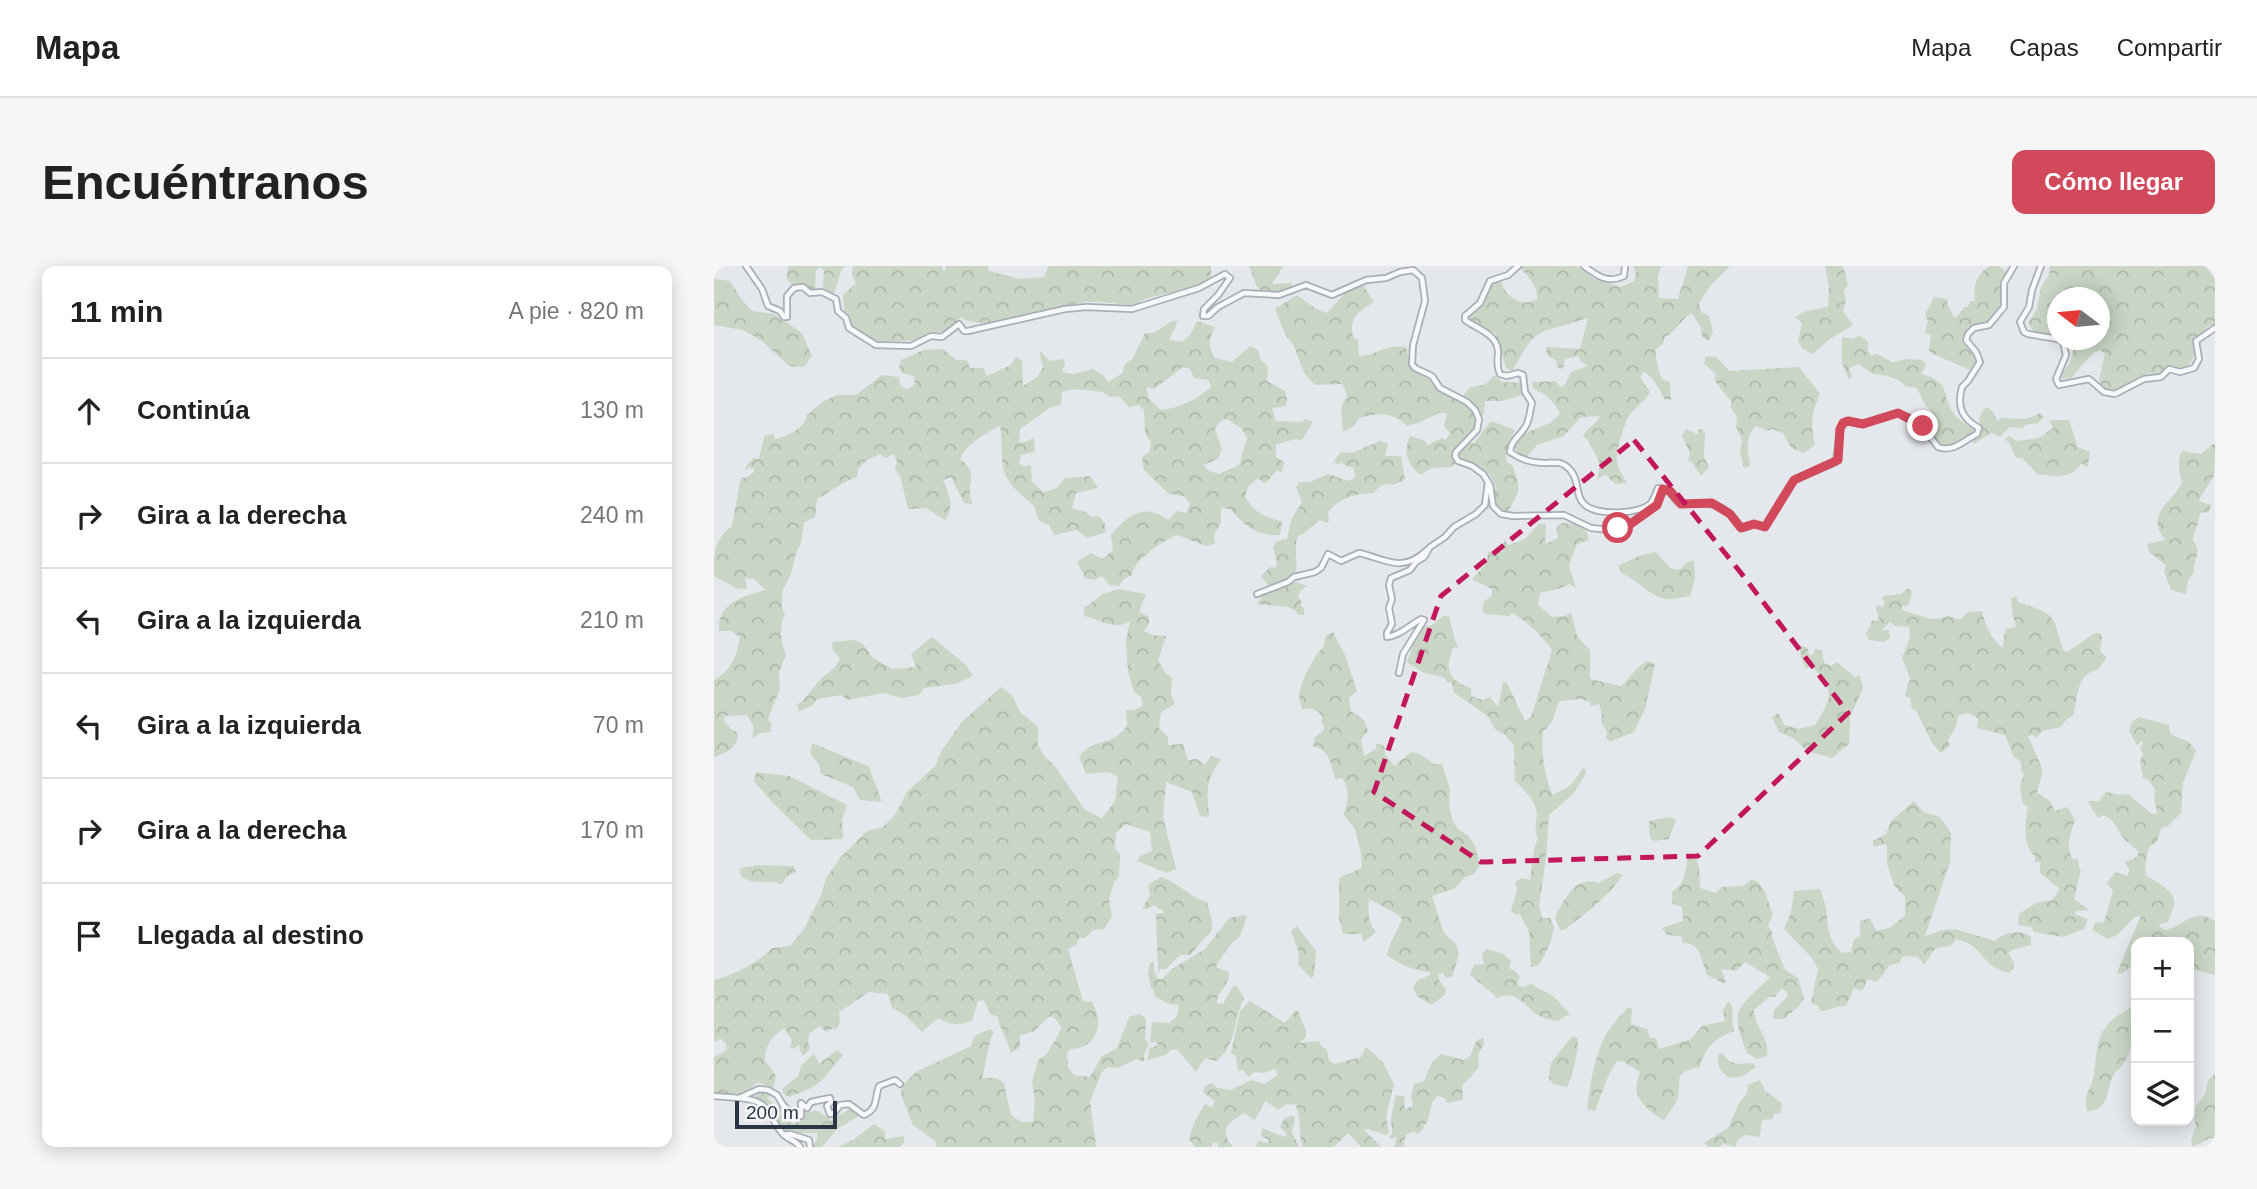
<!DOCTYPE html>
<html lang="es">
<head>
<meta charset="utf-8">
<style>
  body { margin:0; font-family:Helvetica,sans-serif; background:#f6f6f6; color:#222 }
  .controls { position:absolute; right:21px; bottom:21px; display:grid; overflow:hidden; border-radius:14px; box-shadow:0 4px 18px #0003 }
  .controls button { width:63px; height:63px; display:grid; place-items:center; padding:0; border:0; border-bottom:2px solid #e0e0e0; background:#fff; color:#222; font:35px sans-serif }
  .compass { position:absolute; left:1333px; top:21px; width:63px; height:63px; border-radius:50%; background:#fff; box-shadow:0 4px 18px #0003; rotate:286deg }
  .scale { position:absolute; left:21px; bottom:18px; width:102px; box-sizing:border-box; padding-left:7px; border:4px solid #2b3445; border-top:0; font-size:19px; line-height:24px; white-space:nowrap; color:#2b3445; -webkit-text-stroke:5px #f4f6f9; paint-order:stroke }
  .stop { position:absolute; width:21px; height:21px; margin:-16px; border:5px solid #d1495b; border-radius:50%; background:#fff }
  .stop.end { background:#d1495b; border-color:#fff; box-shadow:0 2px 7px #0008 }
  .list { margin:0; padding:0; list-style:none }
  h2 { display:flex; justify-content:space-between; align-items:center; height:91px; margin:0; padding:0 28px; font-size:30px }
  h2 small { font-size:23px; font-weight:400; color:#767676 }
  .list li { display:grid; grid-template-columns:46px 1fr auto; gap:21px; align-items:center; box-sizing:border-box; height:105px; padding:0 28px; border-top:2px solid #e0e0e0 }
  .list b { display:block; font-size:26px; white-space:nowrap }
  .list em { font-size:23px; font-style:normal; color:#767676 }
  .icon { flex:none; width:38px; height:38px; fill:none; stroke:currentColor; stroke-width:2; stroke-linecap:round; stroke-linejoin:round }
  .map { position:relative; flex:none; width:1501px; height:881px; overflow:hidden; border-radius:14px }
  header { display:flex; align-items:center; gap:42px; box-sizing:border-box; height:98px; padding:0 35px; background:#fff; border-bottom:2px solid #e0e0e0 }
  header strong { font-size:33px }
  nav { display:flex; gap:38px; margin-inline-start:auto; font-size:24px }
  .intro { display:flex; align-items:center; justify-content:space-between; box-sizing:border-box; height:168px; padding:0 42px }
  h1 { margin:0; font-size:49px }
  .button { padding:18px 32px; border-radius:14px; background:#d1495b; color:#fff; font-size:24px; font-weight:700 }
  main { display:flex; gap:42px; padding:0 42px }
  aside { flex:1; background:#fff; border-radius:14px; box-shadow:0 4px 18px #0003 }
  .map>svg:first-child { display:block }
</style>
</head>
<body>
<header>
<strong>Mapa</strong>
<nav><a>Mapa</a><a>Capas</a><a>Compartir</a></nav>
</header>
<div class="intro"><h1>Encuéntranos</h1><a class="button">Cómo llegar</a></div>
<main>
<aside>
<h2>11 min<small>A pie · 820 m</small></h2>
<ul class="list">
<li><svg class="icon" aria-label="ahead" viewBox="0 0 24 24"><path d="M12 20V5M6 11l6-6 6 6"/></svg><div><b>Continúa</b></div><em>130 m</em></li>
<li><svg class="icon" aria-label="right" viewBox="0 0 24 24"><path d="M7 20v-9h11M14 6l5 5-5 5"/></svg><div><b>Gira a la derecha</b></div><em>240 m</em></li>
<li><svg class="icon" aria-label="left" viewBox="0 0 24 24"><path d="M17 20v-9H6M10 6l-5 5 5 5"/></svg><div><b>Gira a la izquierda</b></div><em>210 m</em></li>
<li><svg class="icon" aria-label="left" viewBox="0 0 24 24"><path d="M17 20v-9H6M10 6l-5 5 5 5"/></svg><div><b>Gira a la izquierda</b></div><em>70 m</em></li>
<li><svg class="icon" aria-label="right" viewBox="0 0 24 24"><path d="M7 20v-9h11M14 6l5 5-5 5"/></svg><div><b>Gira a la derecha</b></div><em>170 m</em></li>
<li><svg class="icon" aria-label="arrive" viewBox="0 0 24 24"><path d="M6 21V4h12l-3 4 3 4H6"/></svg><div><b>Llegada al destino</b></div></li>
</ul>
</aside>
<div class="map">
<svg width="1501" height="881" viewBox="0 0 1501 881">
  <defs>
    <pattern id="forest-crowns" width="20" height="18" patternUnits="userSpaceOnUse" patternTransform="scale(1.75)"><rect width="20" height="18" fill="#c9d6c5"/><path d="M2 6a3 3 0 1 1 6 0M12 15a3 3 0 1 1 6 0" fill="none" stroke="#adb8ab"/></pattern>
  </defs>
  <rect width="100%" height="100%" fill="#e4e7ec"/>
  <path fill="url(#forest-crowns)" fill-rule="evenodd" d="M74,0H132L128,2L119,31L109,21L110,5L106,1L102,4L101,26L83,22L73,14Z
    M139,0H227L230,6L232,0H274L275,5L306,13L330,11L335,0H497V11C477,24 453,27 431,33C428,34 425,37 422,38C411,41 400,36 389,36C372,35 352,39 336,43C315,48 263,66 247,51L233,65L213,68L204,74L193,75L160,76L136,60V52L130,44L129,29L142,17L138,10Z
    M535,0H569L558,18L578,17V22C567,27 547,31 541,17C539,11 538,6 535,0Z
    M807,0H863L880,13L907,21L920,15L922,6L919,0H947L944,10L945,32L964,33L974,0H1016L997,19L985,37L987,46L995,50L999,66L995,75L988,71L987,62L978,47C966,54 962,66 951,71L949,78L941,84L944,103L948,113L956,116L957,134L950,133C946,123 939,111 930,106L926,111L936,126C929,138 925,138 917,147C911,154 901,187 903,196C905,203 909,211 913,217L901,218L891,208L883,214C884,208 886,202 885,196C883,188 876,182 874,174L869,171C873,160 883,159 886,150L867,151L850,170L823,179L813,191C805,190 802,184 799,177L806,169L836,157L846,148C842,137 830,126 819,123L818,116L841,115L847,121L851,119L857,106L874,100L866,95L865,90L851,93L849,103L843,101L842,95L833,88L832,81L866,83L874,52C865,54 857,58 848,60C836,63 824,65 815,77C808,86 805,95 798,105L792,102L782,68L759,56L756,52L758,47L766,40L779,16L787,14C789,29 808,43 823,33C824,20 815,11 806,2Z
    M1111,0H1129L1134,19L1130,24L1132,35L1129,45L1139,59L1116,73L1098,88L1089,83L1084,75L1088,57L1081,51L1092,45L1114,41L1115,20Z
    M1276,0H1285L1294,8L1286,21C1290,42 1287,42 1273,57L1262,58L1247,73C1251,83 1261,86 1264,97L1258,105L1217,87L1215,84L1217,69L1211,67L1214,55L1211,49L1220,31L1234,33L1233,37L1240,51H1243L1250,41H1254L1256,35H1261C1259,19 1262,9 1276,0Z
    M1336,0H1491L1501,13V58L1495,60L1479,76C1481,91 1481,96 1467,104L1455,100L1450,105L1438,109L1436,106L1409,123L1391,125L1385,114L1391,88L1386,84L1379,87L1357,112L1348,113L1347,109L1356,96L1360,82L1354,74H1386V32H1344L1343,71L1320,66L1314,57L1323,43L1327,21L1335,9Z
    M0,13L16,15L28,34L38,45L60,48L88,67L98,90L90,101L75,100L48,75L29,64L0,59Z
    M649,19L660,36C643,47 635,50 639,71L644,74L645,90C663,90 668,78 692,81L697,99L715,109L724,122L753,140L763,152C761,173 743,175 739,194L742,196L738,201L718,202L706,209C693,198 689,185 696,170L711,175L714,179L728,172L731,174L736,168L730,160L733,148L727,146L704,157L693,160C678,145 664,147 645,152L641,159L629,166L627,142L633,128L628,118L601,119L590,107L580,80L571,68L561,43L583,29L602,43L613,47L631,27Z
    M458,55H464L455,74L468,76L476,69L483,55L501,61C495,73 493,79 501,92L518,96L536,80L544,84L546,93L554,101L553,115L571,125L573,133L572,140L558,142L562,155L587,156L592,153L599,156L588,174L580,173L562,179V191L570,196L568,207L563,204L551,218L544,212L534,221L531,231C543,249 548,249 568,256L566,269C542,270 531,260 516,243L507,242V257L500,268L501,278L492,280L463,269C448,276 421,292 418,309L410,313L405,320L395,319L388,310L380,314L371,312L363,296L377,287L389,293L399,284L397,269C413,249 431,236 454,254L463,245L472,247L476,238L470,230L455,228L430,204L428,191L436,185L437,177L431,167L430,144L425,139L415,141L405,130L396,131L389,126C376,125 359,121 348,126L347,139L337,141L306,163L305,176H311L320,172L321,186L307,189L305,197L309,200L317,199L318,216L329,226C340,224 345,222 350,212L376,210L384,222L362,227L358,242L372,246L377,251L385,250L391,258L392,266L373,272L363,264L340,269L335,259C324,256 323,252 321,241C310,230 294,221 290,204C286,190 289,174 286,160C272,167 252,178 246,193C268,210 249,217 259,238L250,237L237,211L229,214C235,228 241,241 231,254L212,242L194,243L186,209L181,204L183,196L180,188L171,192L166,188L153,194L144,203L143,211C127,216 117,226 103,233L101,251L90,256L87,277L82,287L77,308L68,326V342L71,347C65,363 66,374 72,389L65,406L66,422L54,453L58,457L56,466L46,467L38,473L40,462L33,449L11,450L10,455L17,463L24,467C23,483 14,486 0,491V412L1,414C18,403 23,390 26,371L17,365H5C3,336 31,330 52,324L40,313L31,312L33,323L22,322L0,310C0,286 0,274 18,260L27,211L32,212L40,206V202L37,203L36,201L31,205L33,199L39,192L45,193L50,170L59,168L61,173C74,170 90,163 93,149L110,135L123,129H142L168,109L185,111L187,121L194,123L201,118L200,110L188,107L185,101L187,94L210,84L229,83L242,94H253L256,102H269L273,110L297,99L302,91L308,95L309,120L323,111L329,101L325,84L336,95L349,93L351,98L348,106L360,108L379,103L390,110L394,116L409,107L410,99L419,92L431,67H439ZM469,101L476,103L480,112L494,114L497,121C483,133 466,142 447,144C440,138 432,131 433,121L440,123ZM513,153L528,163L533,172L525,199L505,208L495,205L489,199L504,193L508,183L501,163L507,155Z
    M1146,70L1154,76V86L1158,90L1163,88L1178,96L1192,93L1209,94L1212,99L1207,108C1238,116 1226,127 1240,148C1245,155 1255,159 1262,164C1253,168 1246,177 1237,179C1219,184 1219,163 1222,151L1211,139L1203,122L1191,120L1186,115L1174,110L1159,108L1145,98L1135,102L1138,110L1135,114L1128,97V71L1137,73Z
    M992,90L1002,91L1016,105L1085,101L1106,128C1098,144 1096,161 1101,179L1090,187L1077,182L1069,167L1058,163L1054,165L1042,160C1030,172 1034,184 1036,200L1030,202L1026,186L1028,174L1022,161L1023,151L1017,142V135L1000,114L1002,108L990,98Z
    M780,109L788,116L808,117L809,129L788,135H771L770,149H767L749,130L755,122L772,118Z
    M1273,141L1279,146L1283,155L1287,152L1313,153L1326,147L1330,151L1324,157L1311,159L1309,162L1296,161L1286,171L1277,167L1260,178L1256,174L1266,166C1265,158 1264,147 1273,141Z
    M1338,154H1355L1364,181L1376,186L1374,200L1372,201L1368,197C1357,214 1340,210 1323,208L1308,192H1302L1296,178L1291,173L1296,170L1302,175L1325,172L1339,162L1335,155Z
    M777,155L801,164L794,178L792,191L793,196L799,200L804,216V227L793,248L783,243L779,237C779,231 781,225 781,220C778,203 758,200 746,194L743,189L753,176L760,177Z
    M972,163L985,169L984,164L988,163L991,167L990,191L995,201L987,210L978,196L974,195L976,187L968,170Z
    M666,175L674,178L671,190H687L691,214L679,219C670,216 665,220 660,227C643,227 625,232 614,246L615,255L613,257L606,254C598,259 593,267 584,270C578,282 588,304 577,313C571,317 562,319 555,321L547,310L556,301L561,302L563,297L559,281L563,275L573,273L577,254L588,236L582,221L585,216H596L614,208L635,215L642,211L639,201L632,200L627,196L623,199L620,195L627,186L638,187Z
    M1499,178L1501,179C1501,188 1501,200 1500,209C1498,216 1489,224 1485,235L1497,239L1495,246L1486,247C1485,257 1480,264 1479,275C1489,286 1479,292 1480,306L1474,314L1472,328L1457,324L1450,305L1452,299L1435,286L1433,278L1451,274C1430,246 1459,238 1468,216C1465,207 1463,194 1468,185L1487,188Z
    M848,257C856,258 866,256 872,265C874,268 874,271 875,274L863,278L855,299L862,322L855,318C845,324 837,324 826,327L824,339L838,351L851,350L857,347L863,370L876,384V413L907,420C917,413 923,398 934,395L941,398L931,443L920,466L896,476L892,472L893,465L887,457L888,449L885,438L877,440L876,436L866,433L846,435C841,443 841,452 835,460C830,466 830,461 829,469C826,481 832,518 839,529L857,519L870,501L872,507C860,530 853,533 835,549L832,592L825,640L828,652H836L840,661L836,678L825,699L817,701L815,666L806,648H801L797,645L803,624L801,616L808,612L816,614L820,583L824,572C820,563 822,559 823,549C823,535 810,524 801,515L800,479L791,469L781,463L774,450L740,427L738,417L733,416L730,411L710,407L693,396L706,361L718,359L729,350H735L741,375L745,381L739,382C730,404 735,415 757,422V430L769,434L776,431L784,441L789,416L793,417L811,455L817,451L838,384C828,370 813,355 798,347L795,350L771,348L768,343L770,336L778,329V323L758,313L773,297L774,286H789L790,274L795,279L811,273L825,258H832L831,278L844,272L842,262Z
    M942,286L956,302L965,304L974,296L980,294L981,313L976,330C968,331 959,334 952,333C938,332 923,313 907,307L904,300L925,290Z
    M583,316L593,320L587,324L584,332L587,334V340L590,342V349H584L582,345L574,341L542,338L547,333L549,326Z
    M404,323L432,328L425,346L435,351V358L430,365L438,369L452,370L444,394L451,407L458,411L457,428L461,438L447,446L445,462L454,471V479L469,478L474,494L483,493L491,499L497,489L507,494C491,513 493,526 495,551L486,550L478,526L452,516L449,551L462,603L453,607L423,595L426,590L438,585L436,566L412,558L402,567L401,583L406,588L405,611L400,616L395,633L398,651L390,663L379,664L371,672H365L363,678L354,683L369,735L378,736C390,757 384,782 357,783L353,786L354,801L360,809L376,811L388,790L403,782L415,751L426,748L432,753L431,773L435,779L430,788V796L423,793L403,802L394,801L388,806L376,835L382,881H223L221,875L199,859L187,829L188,820L202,806L257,780C260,766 265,769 276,763L280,766C273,779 273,797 268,812H282L290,817L297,849L307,856H319L321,835L318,816L324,794L333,788L348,762L339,750L335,751L320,765L306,770V781L297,787C293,773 285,762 284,751L276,748L270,734L264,735L258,755C245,760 236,759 224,752L208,766L192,750L178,742L174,728L155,726L125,746L126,757L122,764L119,762L112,766L106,760L95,768L94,776L96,783L89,790L85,782L86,778L80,783L76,781L78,774L70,762C58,771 51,778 51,794L62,810L59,823L45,816C28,827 22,832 0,828V791L13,784L12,778L7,773L0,776V714C16,711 48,694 58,682L76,680L90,663L107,629L112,612L127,591L153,565L169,561L181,549L193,526L221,500L228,484L248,456L287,421L298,429L306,446L324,461V479L331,491L341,500L371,544L388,552L401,535L404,511L395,506L372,508L365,491C378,471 397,482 413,460L412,444H420L429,440L427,431L420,426L414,406L412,375L416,355C401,365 387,354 370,350V342L389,328Z
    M1192,323H1197C1198,329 1197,335 1193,340L1189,339L1188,344L1213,352L1222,353L1235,350L1246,354L1254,346L1268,345C1272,361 1276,371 1289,382L1291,363L1302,361L1299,350L1297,332L1302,330L1304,336C1342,349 1338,346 1349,384L1353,386L1381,367H1386L1388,371L1386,385L1393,392L1383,404C1363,408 1363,431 1360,448L1350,456L1347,461L1328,465L1322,472L1319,469L1314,470L1327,500L1328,508L1323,527L1336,535L1341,545L1353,541L1361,554C1357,567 1350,584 1360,594L1364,592L1365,601L1367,605L1360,633L1375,644L1362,645L1360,648L1374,653L1370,663L1349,671L1320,666L1317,661L1304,659L1305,648L1322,637L1338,634L1346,623L1326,607V596H1321V590C1308,580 1311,556 1314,541L1308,536L1306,519L1310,509L1307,504V496L1299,490L1291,469L1263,462L1264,453C1257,447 1252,446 1244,450L1242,461L1234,474L1236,480L1227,487L1218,477L1202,444L1198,443L1196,431L1193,432L1191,428L1196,413L1188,392L1196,371L1195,361L1181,360L1176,356L1168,364H1175L1176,372L1170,376L1155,374L1152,368L1158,355L1165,354L1162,342L1163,339L1169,341L1171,336L1168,333L1170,330L1187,328Z
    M619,366L631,389L643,425L635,432L637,445L650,454L654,465L647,473L650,490L662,483V478H668L671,482V488L680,500L697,486L706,488L720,498H728L736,523L735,539L739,556L745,564L754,569L761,580L766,599L760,608L750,612L740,623L718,630L730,667L742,678L745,688L738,711L732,712L729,707L724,708L725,714L732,723L731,729L717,739L703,730L699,721L704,714L716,709V706C702,705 683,698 673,689C676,675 683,666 688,653L683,648L655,633C654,645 654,656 662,666L650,676L647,668H629L625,652V612L648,602L647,587L641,563L629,548C635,538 636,522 628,512L621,513C617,498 616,484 599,480L601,471L610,464V459L607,456L609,451C603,443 598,442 588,443C588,441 585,434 585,432C584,421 600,388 609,382L612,369Z
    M218,371L252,399L259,410L241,418L210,422L205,429L187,432L170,427L133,434L128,429L103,433L98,440L85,445L83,439C94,431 98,422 107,413C115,405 122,403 126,392L119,385L118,376L140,374L148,377L158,391L178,403L202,401L197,388Z
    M1086,379L1093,382L1096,389H1099L1101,383L1108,384L1110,397L1117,400L1123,396L1141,411L1146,410L1149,422L1136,451L1135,478L1118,492L1093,485L1079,472L1065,466L1058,451L1065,447L1070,459L1085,463L1101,459C1119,430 1122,425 1096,399L1093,403C1088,398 1085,385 1086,379Z
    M1425,451L1455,459L1456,468L1475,476L1482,485L1469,517L1467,547L1454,560L1447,562L1443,576L1435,581L1431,598L1432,610C1441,614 1463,626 1460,639C1459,644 1455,650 1454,656L1444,659L1450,664C1469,662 1480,640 1501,655V709L1475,702V676H1422V696L1408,708L1403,707L1427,649C1413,653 1409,669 1394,673L1378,664L1381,657L1390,656L1399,625L1393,617L1401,606L1414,610L1415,604L1411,596L1423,591L1425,586L1408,571L1398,554L1390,549L1384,552L1374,535H1385L1392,526L1406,529L1414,528L1438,548L1443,547L1440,532L1441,523L1435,515L1429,512L1426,496L1429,488L1426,483L1429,477L1428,475L1423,479L1415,465L1418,456Z
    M98,477L156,501C157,514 166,522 167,536L146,534L139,521L107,508L105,499L96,487Z
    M42,506L75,510L133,539L128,554L129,573L97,574L58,536L40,515Z
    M1200,535L1209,546L1226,551L1237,567L1236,596L1211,670L1229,664L1241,663L1281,675C1291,666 1306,663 1317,671V679L1298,684L1294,687L1300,696L1299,703L1295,707C1265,700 1272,680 1242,673L1237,680C1214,682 1222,684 1210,699L1204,691L1192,690L1187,692L1186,697L1176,699L1163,716L1154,713L1148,725L1140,722L1132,740C1122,739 1116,745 1106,745L1104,740L1097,737L1104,703L1098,692L1070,663L1077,646L1080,625L1105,623C1119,645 1106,671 1129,687L1137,686L1140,673L1146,670V655L1156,652L1162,665L1175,662L1191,650V631L1180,619L1173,598V580L1170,578L1160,581L1159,575L1172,568L1177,555Z
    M956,551L962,554L955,573L940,575L936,572L935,555Z
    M974,588H981L985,601L986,622L1002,627L1007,621L1029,620L1038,613C1053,619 1052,634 1059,647L1054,660L1058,665V671L1071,704L1084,712L1090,732L1085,740L1070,753H1059L1060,744L1074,730L1072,724L1067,723L1061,731L1056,730L1040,744C1039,760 1056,770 1053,790L1043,793L1033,787C1014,741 1025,743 1056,711L1031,696L1022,705L1007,703L1012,716L1009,717L993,709C987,695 988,677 969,677L967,670L953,669L948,662L969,655L968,641L958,638V626L967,618L972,605Z
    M45,599L79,600L82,606L72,611L68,618C53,613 39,620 27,610L26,602Z
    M903,607L909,609C893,632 872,647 850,664H846L841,652L843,647C853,629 862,610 884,617Z
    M447,611C462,615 482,635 493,636L498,655V664L476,689H466L452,703H446L444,708L442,648L449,647V644L444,643L441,639L432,643L428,642L436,630L434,619Z
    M530,649L533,651L526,670L515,680L502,700L503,702L515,706C515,721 503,725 503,737L509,738L519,720H523L530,732C519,753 523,780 502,795L491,792L482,806L464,784L458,783L452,789L433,794L436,782L444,779L442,776H436L438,756L456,757L463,750L465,739L455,738L440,730V724L437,722L434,708L436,697L440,695V705L444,713H448L458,703L491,683L515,652Z
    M583,660L602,685L600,710L597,712L584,699L585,687L577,665Z
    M773,683L789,688L797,695L795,702L801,705L806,711L803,719L809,721L817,718L839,730L856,748L843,755C838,754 830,753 826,750C811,742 802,722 784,732L756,709L760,699L770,698L768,688Z
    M536,735L571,757L581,745H584L592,765V771L585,777L605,775L607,780L613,784L615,795L621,798L647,791L652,781L668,795L680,818L672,851L675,867L672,869L654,863L650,864L667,881H647L634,867L620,881H589C583,867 589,852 581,838L571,839L564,844L552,835C546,841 546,848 540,854L530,847C515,857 503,862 519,881H504V877L500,876L497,881H481L475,873L480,857L491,838L498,841L501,835L489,826L491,820L498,817L503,822L517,824L537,814L551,818L563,809L562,803L548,807L541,806L534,811L529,804L524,805L522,790L517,787L526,745Z
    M1014,736L1017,738C1020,748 1017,756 1020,765C1001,772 991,781 986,801C955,808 970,811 963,834C960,840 954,848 950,854C938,848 919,833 923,817C923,814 925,810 926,806L910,796L903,795C892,811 888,827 881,845L873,843C876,818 880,790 893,767C898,758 907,749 914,741L918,743L917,758L933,763L936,772H942L945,783L977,773L988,760L1011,755L1009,744Z
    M1422,736C1422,758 1421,782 1408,800C1406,802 1401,806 1400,808C1392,823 1396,845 1373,845C1369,827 1378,824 1380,808C1383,789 1381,771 1396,756C1403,748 1415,745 1422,736Z
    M858,770L864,772C864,784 859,811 853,821L839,818L835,812L837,797Z
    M770,772V779L764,788L765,801L748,820L749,834L733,837L730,832L723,830L718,837L714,854L705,868L699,866L692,869L689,881H680L683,870L678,873L675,871L678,867L677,852L682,829L690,830L691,843L699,840L697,830L700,818L710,815L718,796L727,788L749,794L755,792L763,774Z
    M123,784L129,789C108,814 108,820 75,831L70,828L68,823L84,810L87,800L99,788L102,790L105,798Z
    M1008,787L1015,795L1024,798L1038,797L1042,801L1029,810L1016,812C1007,806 1003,801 1004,789Z
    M1501,808V872H1496L1479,881L1477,875L1482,860L1480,853L1482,840L1491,828L1494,814Z
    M1046,814L1051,825L1068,837L1066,848L1061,847L1058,853L1048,854L1046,871L1031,869L1024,874L1021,881L1009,878L1006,881H994L990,877L1014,862L1025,837L1033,828L1034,819Z
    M47,825L58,827L53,832L66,842L70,854L81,858L86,852L91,850L90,846L104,845L117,854L136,843L145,850L123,863L108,881H99L103,873V867H69L56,842L41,832Z
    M578,849L581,852L578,866L585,881H542L544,875L554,877L555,874L547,870L548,862L570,871L573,868L566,861L570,853Z
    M160,858L171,865V873L190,870V876L186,881H124L139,874Z"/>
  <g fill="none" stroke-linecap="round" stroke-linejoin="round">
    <defs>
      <path id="minor" d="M32,0L48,23L54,40L66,45L70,51H73V30L80,22L89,21L96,27L108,26L122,33L124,45L132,52L135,62L162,79L197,80L217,70L228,71L245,58L250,65H254L351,43L372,41L418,43L485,22L511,8L516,12L504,29L490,43L489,50H494L504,41L530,27L565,29L592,19L618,29L652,14L672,12L686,6L699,4L708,12L711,35L699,79L698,98L701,102L718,110L726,122L753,136L761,144L765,153L763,164L742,186L741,190L744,195L758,200L769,208L776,219L779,240L787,248L799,250L850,249L877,262L896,264L915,259L943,239L949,223
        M804,0L794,9L776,15L766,37L751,50V54C763,63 783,68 784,85C784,94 782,100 786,108L793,110L804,107L809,109L811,126L818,137C816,144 816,149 814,155C811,167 797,172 796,186C806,193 819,197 831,197C839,197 845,195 852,200C867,211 860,229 870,238C882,250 925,249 937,237C940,233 942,227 944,222C960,224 956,232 967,238C987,239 1002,233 1018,250C1023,256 1022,259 1029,262L1040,258L1051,261L1080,214L1122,196L1126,163L1129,157L1134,155L1146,158L1184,147C1204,153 1212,165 1224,181C1239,187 1250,174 1263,168L1265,162C1247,152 1243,140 1248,121L1254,115L1266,96L1262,86L1252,74L1254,68L1260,62L1275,59L1290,41V17L1300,0
        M870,0C883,10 894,18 910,10L911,0
        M1327,0L1318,24L1315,41L1306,56L1310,66L1314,68L1344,73
        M1345,74L1349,76L1352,89L1342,113L1345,119L1375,113L1390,126L1401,128L1430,113L1447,111L1455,103L1466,106L1480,102L1485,93L1482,75L1501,62
        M543,328L574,316L580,311L601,306L607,302L614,288L627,295L645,287C672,293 688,308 713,284
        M685,407L689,388L710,354L707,353C696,359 685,370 673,371V367L678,358L675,342L678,333L675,319L677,312L696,304L702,296L710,291L716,281L731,271L740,261L762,248L771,239L774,216
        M0,830L25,832L45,823L54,824L63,829L69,839L80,849L87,850V837L93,842L97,836L116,832L117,836L113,840L116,848L120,847L126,839L135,838L150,849C165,842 160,833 165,820L181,814L186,818
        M26,832C57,835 52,847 68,867C73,874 82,874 86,881
        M70,869L76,868L95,874L96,881"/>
    </defs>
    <use href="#minor" stroke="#a9aeb7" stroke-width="8"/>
    <use href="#minor" stroke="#f7f8fa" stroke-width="4.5"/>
  </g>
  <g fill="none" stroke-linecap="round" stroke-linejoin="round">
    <path stroke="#d1495b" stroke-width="9" d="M904,262L915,259L943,239L949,223L956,225L967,238L998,237L1016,248L1027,262L1040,258L1051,261L1080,214L1124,194L1126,163L1129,157L1134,155L1149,158L1184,147L1209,160"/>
  </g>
  <path fill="none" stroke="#c2185b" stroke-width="5" stroke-dasharray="14 9" stroke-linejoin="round" d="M920,174L1027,307L1134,447L984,590L767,596L660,526L727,330Z"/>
</svg>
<div class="controls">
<button>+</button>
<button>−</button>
<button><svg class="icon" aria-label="layers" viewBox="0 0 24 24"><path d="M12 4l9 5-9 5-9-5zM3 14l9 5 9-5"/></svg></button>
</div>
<svg class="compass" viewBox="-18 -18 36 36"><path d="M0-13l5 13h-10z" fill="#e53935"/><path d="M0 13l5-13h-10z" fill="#767676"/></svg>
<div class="scale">200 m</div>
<div class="stop" style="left:904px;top:262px"></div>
<div class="stop end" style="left:1209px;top:160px"></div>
</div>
</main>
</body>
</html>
